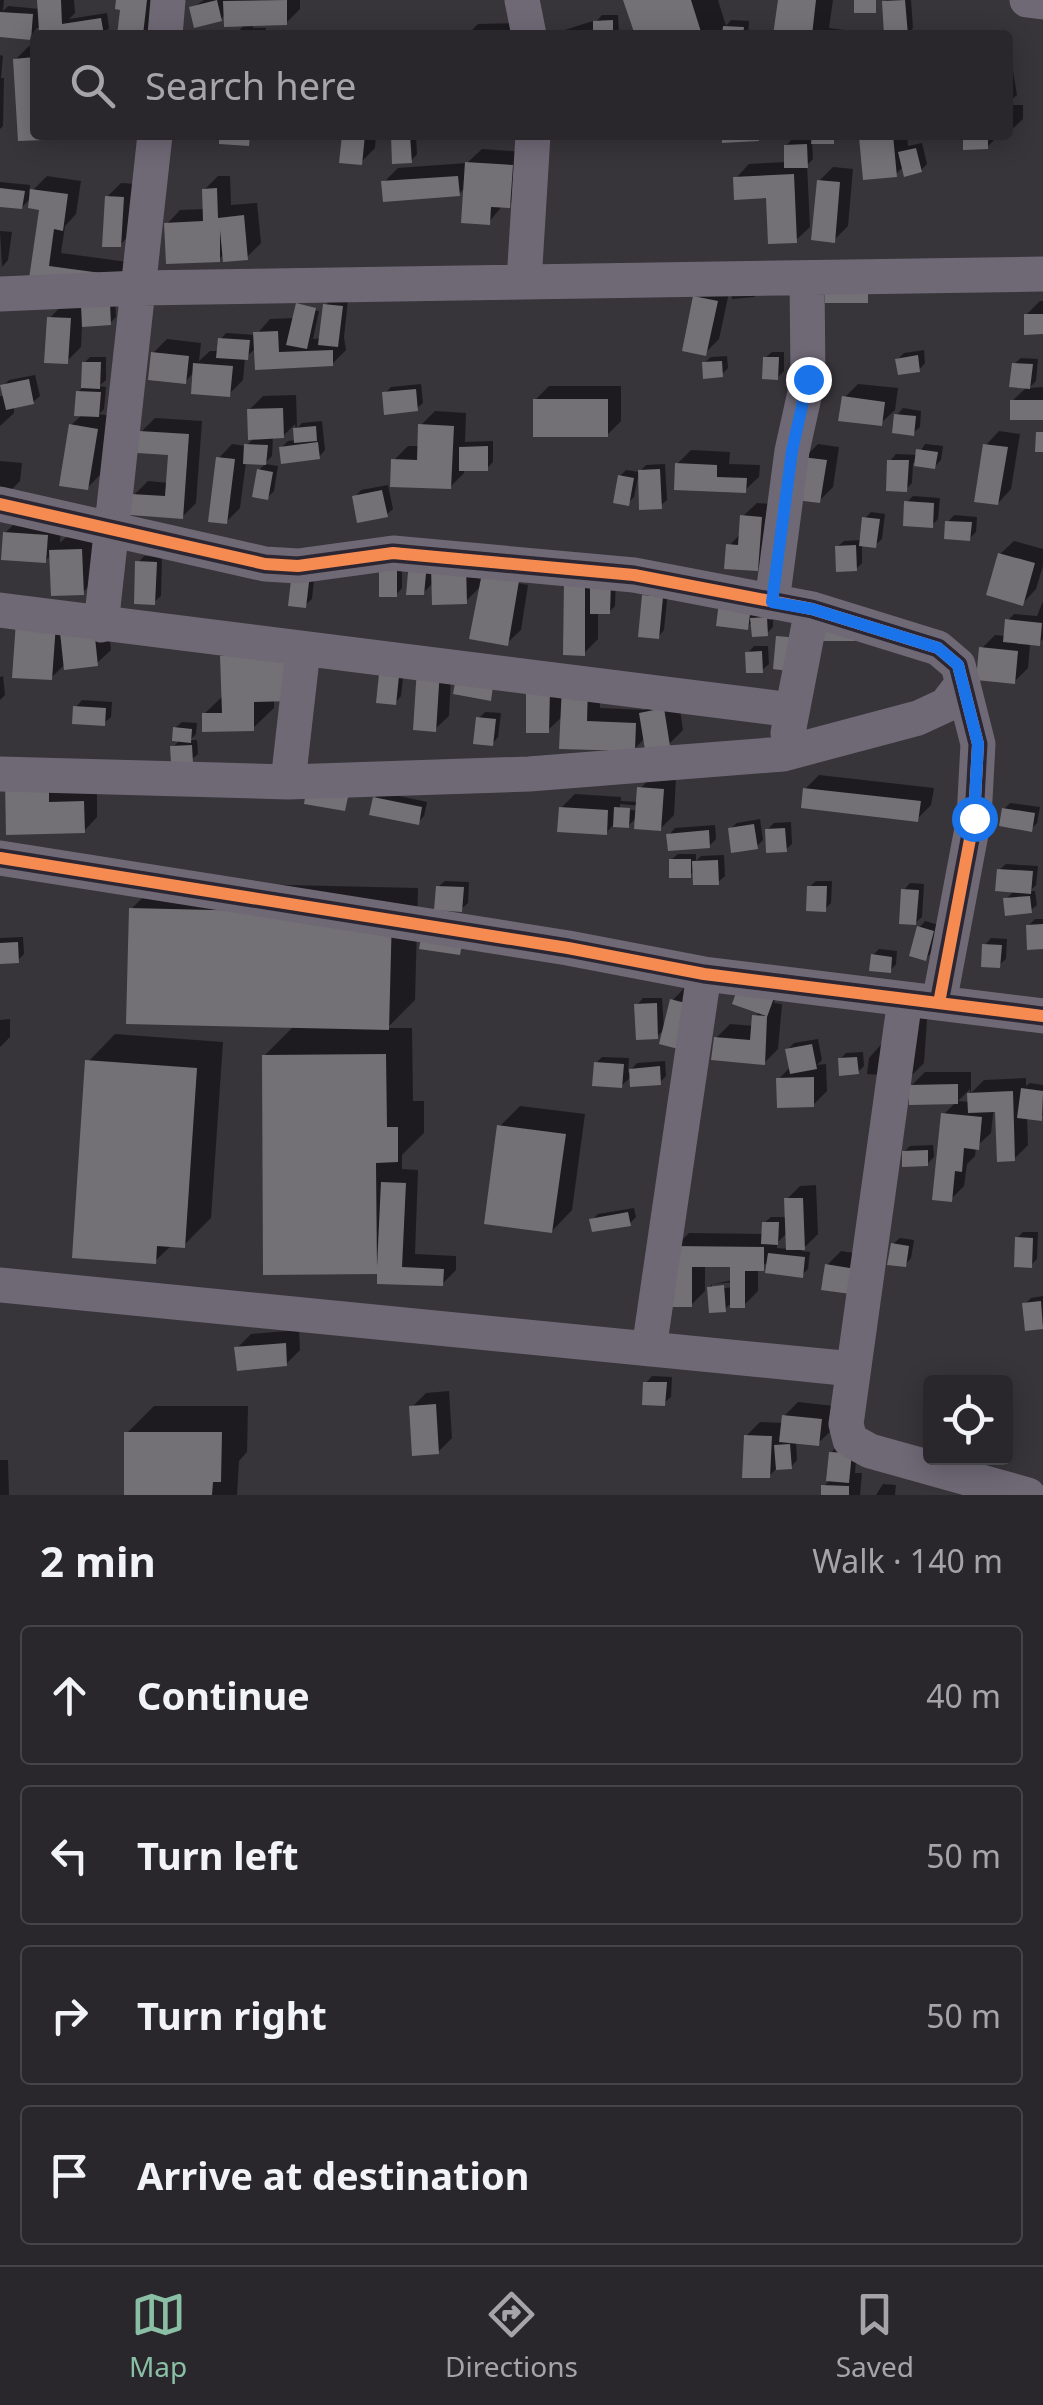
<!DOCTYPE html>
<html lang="en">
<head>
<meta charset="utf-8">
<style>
  body { margin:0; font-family:"Noto Sans",sans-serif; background:#312f34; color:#f1f3f6 }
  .controls { position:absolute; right:30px; bottom:30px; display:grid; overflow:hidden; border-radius:10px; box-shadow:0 5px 25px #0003 }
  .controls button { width:90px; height:90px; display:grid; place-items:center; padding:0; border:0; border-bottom:2px solid #454448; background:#29272c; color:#f1f3f6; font:50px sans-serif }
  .stop { position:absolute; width:30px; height:30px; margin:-22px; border:8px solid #1a73e8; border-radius:50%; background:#fff }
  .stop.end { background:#1a73e8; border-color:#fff; box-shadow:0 2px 10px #0008 }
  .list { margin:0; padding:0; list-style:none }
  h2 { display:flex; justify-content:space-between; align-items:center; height:130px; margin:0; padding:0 40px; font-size:42px }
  h2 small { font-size:32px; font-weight:400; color:#a5a5a9 }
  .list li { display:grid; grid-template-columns:65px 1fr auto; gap:30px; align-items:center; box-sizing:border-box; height:140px; margin:0 20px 20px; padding:0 20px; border:2px solid #454448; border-radius:10px }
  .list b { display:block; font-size:38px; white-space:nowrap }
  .list em { font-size:32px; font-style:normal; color:#a5a5a9 }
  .icon { flex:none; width:55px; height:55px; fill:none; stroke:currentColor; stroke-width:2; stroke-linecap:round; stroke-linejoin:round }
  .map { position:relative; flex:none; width:1043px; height:1495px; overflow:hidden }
  .search { position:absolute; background:#29272c; box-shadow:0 5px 25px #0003; left:30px; right:30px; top:30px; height:110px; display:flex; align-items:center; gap:25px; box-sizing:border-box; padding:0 35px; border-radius:10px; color:#a5a5a9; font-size:38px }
  .sheet { height:770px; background:#29272c }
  nav { display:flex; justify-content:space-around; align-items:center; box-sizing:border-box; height:140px; border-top:2px solid #454448; background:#29272c; font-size:28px; color:#a5a5a9 }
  nav a { display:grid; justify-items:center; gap:5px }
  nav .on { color:#8abfa5 }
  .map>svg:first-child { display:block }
</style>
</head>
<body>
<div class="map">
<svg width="1043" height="1495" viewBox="0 0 1043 1495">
  <rect width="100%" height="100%" fill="#37343a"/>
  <path fill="#0007" fill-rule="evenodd" d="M0,0H4L3,11L8,6L40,9V0H74L75,13L69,19L107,13L109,28L103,35H66L65,24L61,27L37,28L30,37L0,23Z
    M119,0H158L153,35H119L123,7Z
    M204,0H300V9L286,23L253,24V28H266V35H235L245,24L226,14L221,19L192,8Z
    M627,0H718L726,26L731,20L749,21L748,35H637Z
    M780,0H833L829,28L852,31L851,35H776Z
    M886,0H911L913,28L907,35H887Z
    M602,15H618L619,35H549L593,21L594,24Z
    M517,23V35H467L478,24Z
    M29,46H35V135H47L20,138L15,60Z
    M0,55L3,56L1,78H4L3,126L0,129Z
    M1008,71H1013L1017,95L1008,103Z
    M1008,105H1023V119L1008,133Z
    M103,135H128L124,139Z
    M344,135H376L375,148L361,162Z
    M393,135H416L417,154L411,161Z
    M814,135H839L833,142L812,141L813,159L807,165L810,227L796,240L768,196L736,178L749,164L787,162L786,146L792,139H814Z
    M865,135H907L908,146L922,143L927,164L921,170L904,166L896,174L862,138Z
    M965,135H999L987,147Z
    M482,149L526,152L523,191L509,205H503L489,222L466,186L459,194L384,182L398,168L467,163Z
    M833,167L853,169L848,226L834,240L819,181Z
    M47,176L81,181L76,214L65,226L61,253L128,262L125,281L31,284L42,208L32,197L22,207L0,204V182L30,185L29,194Z
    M218,176H230L231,205L257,203L261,243L247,257L224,254L219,259L167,224L180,210L205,209L204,190Z
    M121,183L136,184L133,231L120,245L107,197Z
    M0,231L12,232L8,260L2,267Z
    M759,273L760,290L754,297L732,299L730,288L719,339L705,353L685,349L696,297L709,283L731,288V281L737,274Z
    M115,298L116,317L110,323L82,325L81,347L67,361L50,318L63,304Z
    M332,298L348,300L344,337L346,350L332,364L256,348L245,358L243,380L229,394L195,371L185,382L153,353L167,339L201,343L199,361L210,351H219L220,340L226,333L256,335L270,319L295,318L299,307L319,311L313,339L322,338L326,305Z
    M1040,301H1043V332L1026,315Z
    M924,350L925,363L919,370L898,359L904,353Z
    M772,352H784V371L777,378L765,358Z
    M727,356L728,368L722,374L704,363L711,357Z
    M90,357H106V380L99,386L106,387L104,409L99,414L111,416L101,474L87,488L71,425L83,414L78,392L84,386V363Z
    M1021,358L1038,359L1036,381L1029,388L1043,387V417L1012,401L1027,387L1014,364Z
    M35,375L40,396L33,402L14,406V413L0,426V396H5L3,386L9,380Z
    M421,384L423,403L416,409L385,393L391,387Z
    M858,384L898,388L895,410L881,423L844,398Z
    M549,386H621V421L607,435L535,400Z
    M296,395L297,428L302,423L322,421L325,450L319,457L281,448L288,441L297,440L295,424L283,436H273L272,456L265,463L246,462L240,508L226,522L219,458L232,444L246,446L255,437L249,410L263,396Z
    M903,408L921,411L920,427L913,433L897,415Z
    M435,411L466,413L465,442L493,441V462L487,468L464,469V473L450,487L394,460L408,446H420L421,425Z
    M155,418L202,421L196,503L182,517L134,495L148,481L169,483L171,452L141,432Z
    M999,431L1020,434L1011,489L998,503L986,445Z
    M818,444L839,447L833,487L819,501L804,458Z
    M925,444L943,446L941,460L935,466L913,463L912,483L906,489L890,461L896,454L918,455Z
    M691,450L730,452L729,464L760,465L759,477L745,490L677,464Z
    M0,461L22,463L20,481L6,495L0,494Z
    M265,464L278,466L274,491L268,497L259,470Z
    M665,464L667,500L660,506L638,477L634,497L628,503L620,476L626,470L639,472L646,465Z
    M388,485L393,509L386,515L355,497L361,490Z
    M913,496L940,498L938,519L932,525L907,502Z
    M757,503L774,504L771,555L757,569L729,546L742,532L743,516Z
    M871,512L885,514L882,539L875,545L862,544V563L856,569L837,547L844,541L862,540L864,519Z
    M954,515L977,517L976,532L969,539L948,522Z
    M19,519L61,522L60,543L66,537L95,536L96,579L83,592L52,554L46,560L5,533Z
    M1014,541L1043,549V566L1036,589L1023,603L1000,554Z
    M478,552L479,579L498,561L491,578L528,585L521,630L507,643L482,585L466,601L434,582L423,593L411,562Z
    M144,556L162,557L161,596L154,602L138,563Z
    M388,559H402V588L396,595Z
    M316,560L312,599L305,605L291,604Z
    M616,575L615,606L609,612H598V639L584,653L566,581Z
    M651,589L668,591L664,630L658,637L645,596Z
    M722,595L773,612V627L767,633L753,621L747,627Z
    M1043,601V639L1039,643H1030L1028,668L1014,682L981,649L995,635L1006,636L1008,620L1014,614L1037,616Z
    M107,616L111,650L97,663H66L51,678L18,622Z
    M244,636L274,699V708L253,728L204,714L224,695L223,657Z
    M754,646H768L769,664L762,670L748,653Z
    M452,657L449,716L435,729L415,728Z
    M388,668L404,670L401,696L395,703Z
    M600,673V708L645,710L655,700L678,696L683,730L669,744L645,738L634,749L563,716L548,730L529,690Z
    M3,676L5,695L0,700V677Z
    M82,700L112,702L111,717L104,723L76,707Z
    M485,712L501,713L498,737L492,744L479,718Z
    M182,722L197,723L196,734L190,740H197L198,754L191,760L173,747L180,740L175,728Z
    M653,775L676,776L674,815L660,829L638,816L628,826L613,825L606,833L561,808L575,794L621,797V801L639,802L640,789ZM620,804L643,806L642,811L620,809Z
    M819,775L934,788L931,805L917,819L805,789Z
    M8,780L97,788V817L84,831Z
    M381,792L427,802L424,816L418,822L375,798Z
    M1010,803L1040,807L1037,823L1031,829L1004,809Z
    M760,819L763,840L756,847L730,829L737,823Z
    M791,822L792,844L785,850L767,830L774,823Z
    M715,825L716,839L709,846L669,835L675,828Z
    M678,854H696V861L701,856L724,855L725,876L718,882L695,870L690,875L671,860Z
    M1006,864L1038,866L1036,885L1030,891H1035L1037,905L1030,911L1006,899L1015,890L999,870Z
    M445,881L469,882L468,903L461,909L438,887Z
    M816,881H832L831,903L825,909L809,887Z
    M159,882L418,888L415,1000L387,1028H412L413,1101H424V1133L402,1155V1169L418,1170L415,1254L456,1256V1270L442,1284L380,1267L376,1272L264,1056L295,1025L131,909Z
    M910,883L924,884L922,917L915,923L904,890Z
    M1035,919H1043V947L1028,926Z
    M925,921L939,925L932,952L926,958L919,928Z
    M23,937L24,954L18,960L0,961V938Z
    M991,938L1007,939L1006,959L999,965L985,945Z
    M879,949L897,951L896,964L890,971L873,955Z
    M686,986L710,992L662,1042L673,1000Z
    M780,989L774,1003L782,1004L778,1049L764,1063L716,1038L730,1024L754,1026L755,1017Z
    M929,991L924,1063L910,1077L867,1074L869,1058Z
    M643,998H662L664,1030L657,1036L637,1005Z
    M10,1019V1037L0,1047V1020Z
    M115,1034L223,1042L211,1218L184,1245H172L155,1261L88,1062Z
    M818,1039L822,1060L817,1065L826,1064L827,1091L813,1105L779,1079L791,1066L788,1049L794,1043Z
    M863,1052L864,1066L858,1072L840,1059L846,1053Z
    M602,1057L629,1058L628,1073L637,1063L665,1061L666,1076L660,1082L632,1076L621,1086L596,1063Z
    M925,1072H971V1093L984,1080L1026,1078V1086L1030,1083L1043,1085V1116H1027L1028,1145L1014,1159L998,1105H994L991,1133L976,1147L975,1156L967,1164L964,1186L951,1199L944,1114L956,1102L911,1086ZM970,1089V1102L958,1101Z
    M520,1106L585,1114L572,1210L552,1231L499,1127Z
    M933,1145L934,1157L927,1164L904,1152L910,1146Z
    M816,1185L818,1234L801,1251L810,1252L808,1269L802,1275L769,1262L758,1268V1291L744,1305H729L725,1309L709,1288L712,1284V1289L737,1287L736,1282L713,1284L733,1280V1264H705V1291L691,1305L675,1247L689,1233L764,1234V1223L771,1217H787V1199L800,1186ZM788,1232V1249L777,1248V1243Z
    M634,1208L636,1217L630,1223L592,1220L598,1214Z
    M1023,1232H1038L1037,1259L1031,1265L1017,1238Z
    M900,1238L914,1240L911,1258L905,1265L893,1244Z
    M841,1251L875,1256L871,1279L827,1265Z
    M1043,1296V1326L1025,1304L1031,1298Z
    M299,1330L300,1350L286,1364L237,1348L251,1334Z
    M652,1376L672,1377L671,1397L664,1403L646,1383Z
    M449,1391L452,1438L438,1452L412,1407L426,1393Z
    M798,1402L834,1406L832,1430L818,1443L796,1441L797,1460L791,1467H778L769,1476L746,1436L760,1422L783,1423L784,1416Z
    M154,1406H248L247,1452L239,1461L237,1495H126L127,1433Z
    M837,1446L857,1448L855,1473H862L860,1495H823L824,1486L829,1481L831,1453Z
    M0,1460H8L9,1495H0Z
    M883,1484L896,1485L895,1495H876Z"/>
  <path fill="#747176" d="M37,0H61L62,24L101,18L104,35H64L63,30L39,31Z
    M116,0H147L143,35H117L120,10L115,9Z
    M217,0L222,21L194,28L189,7Z
    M287,0V25L224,27L223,1Z
    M623,0H691L702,35H635Z
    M778,0H816L812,35H773Z
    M854,0H876V13H854Z
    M905,0L908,35H884L882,1Z
    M0,12L33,14L31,40L0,37Z
    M613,20V35H593V21Z
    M723,26L744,27L743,35H722Z
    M35,57V135H45V140L18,141L13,59Z
    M219,135H250L249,146L219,144Z
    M342,135H365L362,165L339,163Z
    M391,135H410L412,163L392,164Z
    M722,135H759V141L722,143Z
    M812,135H834V144H811Z
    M893,135L897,177L863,180L859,137Z
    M963,135H988V149L963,150Z
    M807,144L808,168H784V145Z
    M916,148L922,172L904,177L898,152Z
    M465,162L513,165L510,208L491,207L490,225L461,223Z
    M794,174L797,243L768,244L766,198L734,200L733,177Z
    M458,176L460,196L383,202L381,181Z
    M817,180L840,182L835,243L811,240Z
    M0,188L25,191L22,209L0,207Z
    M217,188L218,218L244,215L248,260L223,262L220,230V262L166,264L164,223L203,221L202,189Z
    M30,189L68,194L63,231L54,229L49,266L116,275L28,286L39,210L28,208Z
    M105,196L124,197L121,247H102Z
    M868,282V303H825V283Z
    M693,296L718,301L706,356L682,351Z
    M110,303L111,325L82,327L81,305Z
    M296,303L316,308L307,349L286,345Z
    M323,304L343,306L338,347L318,345Z
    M1024,314H1043V334L1024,335Z
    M47,317L71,318L68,364L44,363Z
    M278,331L279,352L333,350V366L255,370L253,332Z
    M218,338L250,340L248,360L216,358Z
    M151,352L189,356L186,384L148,380Z
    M918,355L920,372L898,375L895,359Z
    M763,357H779L778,380L762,379Z
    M722,361L723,377L703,379L702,362Z
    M82,362H101L100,389L81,388Z
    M193,363L233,366L230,397L191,394Z
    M1012,363L1033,364L1030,389L1009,387Z
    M29,379L34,404L6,410L0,385Z
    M416,389L418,411L384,415L382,392Z
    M76,391L101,392L99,417L74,416Z
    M842,396L885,402L882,426L838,421Z
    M533,399H608V437H533Z
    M1010,400H1043V420H1010Z
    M283,408L284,438L248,440L247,409Z
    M894,414L916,416L914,436L892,433Z
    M69,424L98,429L88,490L59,486Z
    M418,424L454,426L451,489L390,487L391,459L417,460Z
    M316,426L317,441L294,443L293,428Z
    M139,431L189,434L183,519L130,515L131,494L165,496L168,455L137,453Z
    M1036,432H1043V452H1035Z
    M318,442L320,459L281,464L279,447Z
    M244,444L268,445L266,465L243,464Z
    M983,444L1008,447L998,505L974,502Z
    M488,446V471H459V447Z
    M916,449L938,452L935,469L914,466Z
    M216,457L235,459L227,524L208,522Z
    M802,457L827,460L820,503L795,500Z
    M887,460H909L907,492L886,491Z
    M675,463L717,465V477L747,478L746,493L674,490Z
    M257,469L273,472L268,500L252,497Z
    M660,469L662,509L639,510L638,470Z
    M618,475L634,478L629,506L613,503Z
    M382,490L388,517L357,523L352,496Z
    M904,501L934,503L933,528L903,526Z
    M740,515L762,517L758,571L724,569L726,544L738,545Z
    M862,517L880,519L876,548L859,546Z
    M945,521L972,522L970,541L944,539Z
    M3,532L48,535L46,563L1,560Z
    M856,545L857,571L836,572L835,546Z
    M82,549L84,595L51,596L49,550Z
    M998,553L1035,563L1023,606L986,595Z
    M135,561L157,562L155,605L134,604Z
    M409,561L427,563L424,595H406Z
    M293,563L311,565L306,608L288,606Z
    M379,564H397V597H379Z
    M466,565L467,604L432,605L431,566Z
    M482,573L519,581L508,646L469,639Z
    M564,579H585V656L563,655Z
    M590,579L611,580L610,614H590Z
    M720,594L752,598L748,630L716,626Z
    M642,595L663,597L659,639L638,637Z
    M767,617L768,636L752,637L750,618Z
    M824,618L855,619V641H823Z
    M1005,619L1042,623L1040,646L1003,642Z
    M16,621L56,624L52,680L12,678Z
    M94,628L98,666L64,670L60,632Z
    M776,636L800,638L796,672L773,669Z
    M979,647L1018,651L1015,684L976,680Z
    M762,651L763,673H746L745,652Z
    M291,655L292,701L254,702V731L202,732V713H222L220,656Z
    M417,668L440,670L436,732L413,730Z
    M457,672L494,679L491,701L453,694Z
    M379,674L399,676L396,705L376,703Z
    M562,685L588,686L587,721L636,723L635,751L559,749Z
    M526,688L550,689L549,733H526Z
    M73,706L106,708L105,726L72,724Z
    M664,708L670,746L645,750L639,713Z
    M476,717L496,719L493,746L473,744Z
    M173,727L192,729L191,743L172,741Z
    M192,745L193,763H171L170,746Z
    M49,778V802L84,801L85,833L6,835L5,779Z
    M307,785L349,792L345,811L304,804Z
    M637,787L664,789L661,831L634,829Z
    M803,788L921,801L918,822L801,808Z
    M373,797L422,807L419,825L369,815Z
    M559,807L608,810L607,835L557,832Z
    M614,807L630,808L629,828L613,827Z
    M1002,808L1035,813L1032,832L999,826Z
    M754,824L758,849L731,853L728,828Z
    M785,828L787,852L766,853L765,829Z
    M709,830L710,848L668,851L666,834Z
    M669,859H691V878H669Z
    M718,860L719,885H693L692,861Z
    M997,869L1033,871L1031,894L995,891Z
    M436,886L464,887L462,912L434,910Z
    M807,886H827L826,912L806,911Z
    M901,889L919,890L916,925L899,924Z
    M1030,896L1032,913L1005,916L1003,898Z
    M129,908L392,914L389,1030L126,1024Z
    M1043,924V949L1027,950L1026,925Z
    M917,926L934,931L926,961L909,956Z
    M422,932L463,939L460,955L419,949Z
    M18,942L19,963L0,964V943Z
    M982,944L1002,945L1000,968L981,967Z
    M871,954L892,957L891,973L869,971Z
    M740,982L775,995L767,1017L765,1065L711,1060L714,1037L750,1040L752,1015L766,1016L732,1004Z
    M670,999L697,1006L686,1051L659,1044Z
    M657,1003L658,1039L636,1040L634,1004Z
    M812,1044L817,1069L790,1074L785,1049Z
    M386,1054L387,1127H398V1162L376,1163L377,1267L381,1182L406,1183L402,1267L444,1269L443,1286L377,1284V1274L263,1275L262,1055Z
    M857,1057L859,1074L839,1076L838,1058Z
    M85,1060L197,1068L185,1248L157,1246L156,1264L72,1258Z
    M594,1062L624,1064L622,1088L592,1086Z
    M660,1066L661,1085L630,1087L629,1069Z
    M814,1077V1107L777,1108L776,1078Z
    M958,1084V1104L909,1105V1085Z
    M1021,1088L1043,1091L1042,1121L1017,1118Z
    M1013,1091L1015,1161L997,1162L995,1112L968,1113L967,1093Z
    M941,1113L982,1117L979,1150L964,1148L962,1172L955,1171L952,1202L932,1200Z
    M497,1125L566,1134L552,1233L484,1224Z
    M928,1150V1166L902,1167V1151Z
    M784,1198H803L805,1250H786Z
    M628,1212L631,1226L592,1232L589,1219Z
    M762,1222H779L778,1245L761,1244Z
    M1015,1237L1033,1238L1032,1268L1014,1267Z
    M891,1243L909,1246L906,1267L887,1265Z
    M673,1246L764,1247V1271H745V1308H730V1267H692V1307H672Z
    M768,1253L805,1257L803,1278L765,1273Z
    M825,1264L862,1270L858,1295L821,1290Z
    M724,1285L726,1312L709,1313L707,1287Z
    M1041,1301L1043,1329L1025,1331L1022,1303Z
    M286,1343L287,1366L237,1371L234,1347Z
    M643,1382H667L665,1406L642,1405Z
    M436,1404L439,1454L412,1456L409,1406Z
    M782,1415L822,1419L819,1446L779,1442Z
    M124,1432H222L221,1482H213L212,1495H124Z
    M744,1435L772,1436L770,1478H742Z
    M790,1444L792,1469L776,1470L774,1445Z
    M829,1452L852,1453L849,1483L826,1481Z
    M821,1485L849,1486V1495H821Z"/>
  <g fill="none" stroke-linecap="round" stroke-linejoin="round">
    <path stroke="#6f6976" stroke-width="35" d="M522,0L529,35
      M1027,0L1043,2
      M165,35L168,0
      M524,282L533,135
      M0,294L139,288L1043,274
      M0,504L265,564L298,566L393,553L634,575L812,609L938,648L958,665L978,744L974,818L939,1003
      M772,602L792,451L808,379L807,278
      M0,610L792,710
      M101,625L155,135
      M788,733L812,609
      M0,774L288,782L529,774L783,754L918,718L946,705L963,683
      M288,782L303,650
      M0,858L568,948L704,974L1043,1016
      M905,999L846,1424L850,1440L870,1451L1028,1495
      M0,1285L853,1369
      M649,1349L704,974"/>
    <defs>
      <path id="cycleway" d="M0,504L265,564L298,566L393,553L634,575L812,609L938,648L958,665L978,744L974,818L939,1003
        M0,858L568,948L704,974L1043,1016"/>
    </defs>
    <use href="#cycleway" stroke="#2c2633" stroke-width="19"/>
    <use href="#cycleway" stroke="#f68b52" stroke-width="12"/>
  </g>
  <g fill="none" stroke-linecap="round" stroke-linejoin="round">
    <path stroke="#1a73e8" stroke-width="12" d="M808,379L792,451L772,602L812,609L938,648L958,665L978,744L974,818"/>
  </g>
</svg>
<div class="controls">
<button><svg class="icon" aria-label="locate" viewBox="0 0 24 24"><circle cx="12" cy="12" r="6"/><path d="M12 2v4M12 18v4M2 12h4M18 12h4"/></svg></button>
</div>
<div class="stop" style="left:974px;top:818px"></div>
<div class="stop end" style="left:808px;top:379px"></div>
<div class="search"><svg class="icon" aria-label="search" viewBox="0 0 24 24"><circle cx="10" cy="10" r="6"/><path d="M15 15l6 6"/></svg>Search here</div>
</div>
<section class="sheet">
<h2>2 min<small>Walk · 140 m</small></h2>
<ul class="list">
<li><svg class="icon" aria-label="ahead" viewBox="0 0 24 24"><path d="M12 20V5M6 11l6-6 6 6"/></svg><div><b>Continue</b></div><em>40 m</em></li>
<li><svg class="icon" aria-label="left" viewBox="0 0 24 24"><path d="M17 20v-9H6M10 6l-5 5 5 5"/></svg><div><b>Turn left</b></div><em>50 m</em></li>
<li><svg class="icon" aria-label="right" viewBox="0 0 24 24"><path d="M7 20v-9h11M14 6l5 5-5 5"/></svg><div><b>Turn right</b></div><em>50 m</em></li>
<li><svg class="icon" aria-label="arrive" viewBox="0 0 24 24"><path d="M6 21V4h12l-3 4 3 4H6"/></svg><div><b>Arrive at destination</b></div></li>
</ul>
</section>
<nav>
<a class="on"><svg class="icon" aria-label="map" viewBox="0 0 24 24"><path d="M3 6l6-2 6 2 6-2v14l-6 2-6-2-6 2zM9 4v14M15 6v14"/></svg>Map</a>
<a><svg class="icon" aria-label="directions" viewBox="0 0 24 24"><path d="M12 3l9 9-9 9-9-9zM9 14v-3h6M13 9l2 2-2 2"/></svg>Directions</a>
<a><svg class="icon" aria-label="saved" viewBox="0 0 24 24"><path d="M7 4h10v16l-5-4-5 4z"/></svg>Saved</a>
</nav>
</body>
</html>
